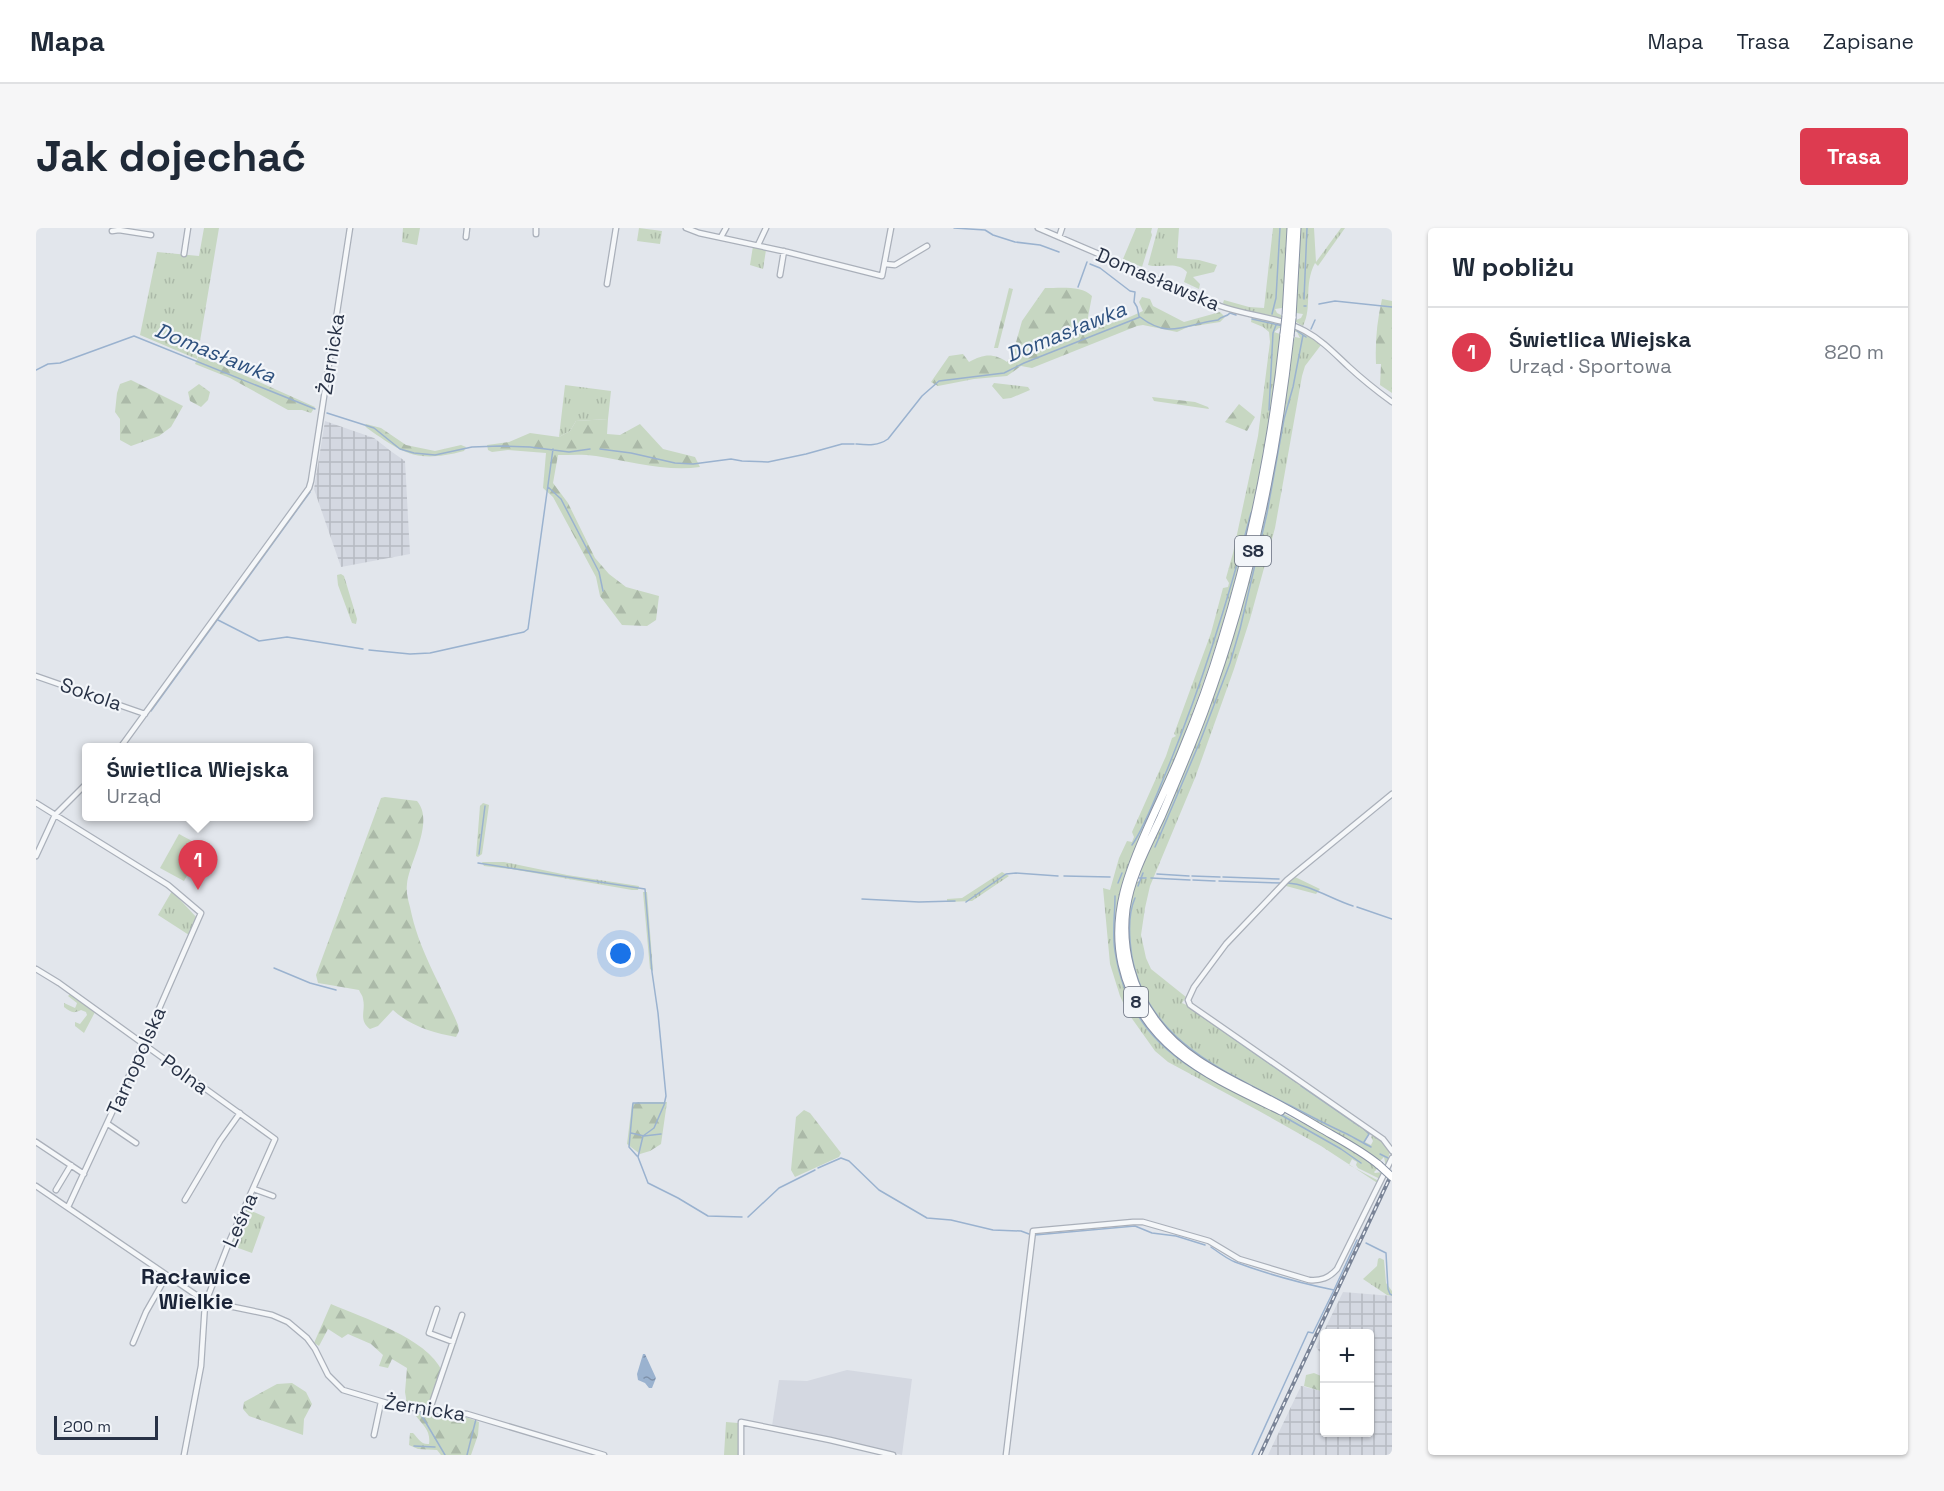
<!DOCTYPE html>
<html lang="pl">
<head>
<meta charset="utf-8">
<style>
  body { margin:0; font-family:"Space Grotesk",sans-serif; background:#f6f6f7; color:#1f2937 }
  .controls { position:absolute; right:18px; bottom:18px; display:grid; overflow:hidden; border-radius:6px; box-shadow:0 2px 4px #0004 }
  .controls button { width:54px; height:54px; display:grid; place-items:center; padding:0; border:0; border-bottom:2px solid #e0e1e3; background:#fff; color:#1f2937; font:30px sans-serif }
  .scale { position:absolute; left:18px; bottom:15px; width:104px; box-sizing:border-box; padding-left:6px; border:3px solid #283246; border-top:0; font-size:16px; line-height:21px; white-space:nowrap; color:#283246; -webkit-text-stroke:4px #f2f5f9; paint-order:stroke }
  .you { position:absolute; left:585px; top:726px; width:21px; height:21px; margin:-15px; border:4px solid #fff; border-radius:50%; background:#1a73e8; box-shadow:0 0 0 9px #1a73e833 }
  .badge { display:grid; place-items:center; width:39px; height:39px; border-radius:50%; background:#dd3b50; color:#fff; font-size:20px; font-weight:700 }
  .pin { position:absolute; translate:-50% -50px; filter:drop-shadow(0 2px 3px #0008) }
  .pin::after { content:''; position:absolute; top:32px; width:21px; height:18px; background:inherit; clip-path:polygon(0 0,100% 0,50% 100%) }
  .popup { position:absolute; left:46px; top:515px; width:231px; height:78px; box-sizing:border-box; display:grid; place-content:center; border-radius:6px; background:#fff; filter:drop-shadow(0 2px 4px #0005); font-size:20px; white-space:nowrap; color:#747a83 }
  .popup b { font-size:22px; color:#1f2937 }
  .popup::after { content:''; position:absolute; left:50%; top:100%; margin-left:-12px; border:12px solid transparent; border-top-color:#fff }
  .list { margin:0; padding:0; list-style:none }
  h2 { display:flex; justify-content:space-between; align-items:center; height:78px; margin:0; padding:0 24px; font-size:26px }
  h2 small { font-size:20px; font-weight:400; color:#747a83 }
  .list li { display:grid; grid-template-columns:39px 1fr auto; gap:18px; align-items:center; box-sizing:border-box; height:90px; padding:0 24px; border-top:2px solid #e0e1e3 }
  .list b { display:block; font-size:22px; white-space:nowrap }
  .list p { margin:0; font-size:20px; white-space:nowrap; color:#747a83 }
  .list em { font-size:20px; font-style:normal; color:#747a83 }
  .map { position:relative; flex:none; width:1356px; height:1227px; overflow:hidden; border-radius:6px }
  header { display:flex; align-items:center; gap:36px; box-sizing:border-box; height:84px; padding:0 30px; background:#fff; border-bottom:2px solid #e0e1e3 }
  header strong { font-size:28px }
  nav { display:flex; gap:33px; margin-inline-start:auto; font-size:21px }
  .intro { display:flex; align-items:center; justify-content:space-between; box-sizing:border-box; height:144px; padding:0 36px }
  h1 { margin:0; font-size:42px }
  .button { padding:15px 27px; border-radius:6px; background:#dd3b50; color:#fff; font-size:21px; font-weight:700 }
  main { display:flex; gap:36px; padding:0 36px }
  aside { flex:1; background:#fff; border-radius:6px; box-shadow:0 2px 4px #0004 }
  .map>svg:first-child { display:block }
</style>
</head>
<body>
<header>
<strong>Mapa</strong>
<nav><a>Mapa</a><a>Trasa</a><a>Zapisane</a></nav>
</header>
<div class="intro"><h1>Jak dojechać</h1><a class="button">Trasa</a></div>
<main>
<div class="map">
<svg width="1356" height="1227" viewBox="0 0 1356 1227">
  <defs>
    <pattern id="industrial-grid" width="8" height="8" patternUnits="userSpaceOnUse" patternTransform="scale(1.5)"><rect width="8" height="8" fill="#d4d8e1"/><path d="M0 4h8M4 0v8" fill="none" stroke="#b6bac2"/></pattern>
    <pattern id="grass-tufts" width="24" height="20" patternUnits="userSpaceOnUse" patternTransform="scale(1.5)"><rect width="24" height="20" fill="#c7d7c2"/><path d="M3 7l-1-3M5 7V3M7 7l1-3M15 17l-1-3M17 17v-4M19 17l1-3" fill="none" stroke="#abb9a8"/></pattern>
    <pattern id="forest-firs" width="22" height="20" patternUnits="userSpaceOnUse" patternTransform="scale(1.5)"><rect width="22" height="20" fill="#c7d7c2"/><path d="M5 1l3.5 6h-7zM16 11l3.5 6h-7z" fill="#abb9a8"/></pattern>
    <pattern id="water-ripples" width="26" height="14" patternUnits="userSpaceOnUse" patternTransform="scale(1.5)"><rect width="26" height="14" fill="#9ab2cf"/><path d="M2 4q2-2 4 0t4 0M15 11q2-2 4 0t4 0" fill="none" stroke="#7e91aa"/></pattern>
  </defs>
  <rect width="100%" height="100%" fill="#e2e6ec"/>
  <path fill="#d4d8e1" d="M811,1142L876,1151L866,1227L804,1211L736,1198L743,1152L771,1153Z"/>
  <path fill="url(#industrial-grid)" fill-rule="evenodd" d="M289,193L338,210L356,224L369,233L374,326L305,339L278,261Z
    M1307,1064L1356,1068V1227H1232L1265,1158L1285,1163V1126L1280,1119ZM1288,1106H1334V1204H1288Z"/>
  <path fill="url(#grass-tufts)" d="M168,0H183L161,131L104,107L121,24L163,28Z
    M367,0H384L381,17L366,14Z
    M603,0L626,3L624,16L601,13Z
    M1100,0H1116L1115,4L1116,7L1106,39L1087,31Z
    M1122,0H1143L1141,30L1163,32L1181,37L1178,44L1157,49L1164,56L1163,61L1148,54L1151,44C1140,32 1125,41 1112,37Z
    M1237,0H1251L1247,76L1246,80L1239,81L1241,85L1245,87V92L1190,78L1187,75L1188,72L1213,79L1228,80Z
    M1264,0H1278L1280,34L1305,0H1309L1282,38L1279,35C1267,58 1277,78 1267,98L1260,94V92L1265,90L1267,86L1260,85V80Z
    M717,18L730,22L727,41L714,37Z
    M1216,89L1261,100L1285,117L1269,138L1266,148L1239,300L1214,391L1198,441L1159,550L1114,658L1109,680L1105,707L1110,730L1115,741L1150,769L1146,775L1153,778L1334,904L1329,914L1335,917L1337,913L1335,909L1337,907L1346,913L1354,923L1350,939L1348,929L1344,933C1301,902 1251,879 1205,853C1188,844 1170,835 1154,823C1112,792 1087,739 1093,687C1094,678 1096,663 1100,655C1101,654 1102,654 1103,653C1105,649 1103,648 1105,642C1126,593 1149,545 1168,495C1214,372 1242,245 1257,115L1259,109L1264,110L1261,104L1243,100L1238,104L1244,106V111C1230,231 1205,350 1164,464C1152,498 1139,532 1124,565C1104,610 1080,652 1080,702C1080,715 1087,729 1090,741C1095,756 1098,775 1105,789C1119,814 1144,832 1168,847L1287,905L1328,929L1341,941L1338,944L1339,945L1346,944L1348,946L1344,951L1322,940L1320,937L1321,934L1316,931L1313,937L1341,952L1343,956L1285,918L1223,883L1132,834L1119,823L1092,785L1084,768L1074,736L1067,660L1074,662L1083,630L1091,613L1096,614L1098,609L1096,604L1130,528L1136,510L1140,508L1138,506L1175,405L1187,360L1192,359L1193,355L1190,350L1197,325L1222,208L1234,114L1233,104L1227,99L1215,94Z
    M958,155L992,159L994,162L975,170L967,171L956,158Z
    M529,157L575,163L572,191L540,193L534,203L523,209Z
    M305,346L308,348L321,391L320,396L316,395L302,357L301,347Z
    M447,575L453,577L446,626L442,629L440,628L444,578Z
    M446,634H468L531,647L603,658L602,662H596L475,641L448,638Z
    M966,644L973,648L936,673L911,674V671L926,670Z
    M1257,648L1284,661L1280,666L1250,658V654Z
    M136,663L161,690L153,707L122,687Z
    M607,664H611L617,743L614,741Z
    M211,981L229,989L216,1025L194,1017Z
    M1344,1030L1348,1032L1350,1055L1356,1063V1068L1351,1067L1327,1051L1341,1038L1342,1031Z
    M690,1194L702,1195L704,1227H688Z"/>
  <path fill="url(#forest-firs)" d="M973,60L977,61L962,120H958Z
    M1009,60C1023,60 1046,57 1056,68L1052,89L1063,98L1087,92L1107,83L1103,74L1106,69L1114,71L1117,78L1148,94L1184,84L1189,89L1184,94L1152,99L1141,104L1107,97L1101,98L996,140L985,138L971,148L938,151L902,158L895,154L913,128L927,126L933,134C948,126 957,125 971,134L977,125L986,93Z
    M1346,71L1356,73V165L1344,157L1345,136H1340C1339,114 1341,93 1346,71Z
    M163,127L279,179L275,185L266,182H252L194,150L159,136Z
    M95,152L147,178L135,199L123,208L95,218L84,212V191L79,184L81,165L84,156Z
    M163,156L174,164L172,172L165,179L154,173L152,164Z
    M1116,169L1159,174L1172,179L1173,181L1118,173Z
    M1203,176L1219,189L1211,203L1189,194Z
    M572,191L571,206L584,207L604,196L627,221L659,229L664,239C630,244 593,233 560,228C548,226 534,227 522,227L517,255L532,275L559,330L573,346L590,359L623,368L620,392L611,398L586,397L564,368L560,349L517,269L507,260L510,225L472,222L456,224L452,222L451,217L473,214L494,205L523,209L534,203L540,193Z
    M330,196L345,200L370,217L399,223L425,217L430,219L428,223C382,235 369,227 331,200L329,198Z
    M349,569L381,573C399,594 373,634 371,656C370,665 372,671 374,679C383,724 405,756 422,797L423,803L420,809C398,805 374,798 357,782L342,798L334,801C322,792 330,783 327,771C327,768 324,765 323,762L288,756L282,755L280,747L345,570Z
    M35,765L59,784L48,805L39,798V794L44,796L51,787L50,784L45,782C37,786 35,784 28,779V775L39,780L40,778L41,775L32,768Z
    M603,874H631L625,916L614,923L604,926L591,916L596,876Z
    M768,882L774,885L805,925L803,929L759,949L755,942L760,889Z
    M295,1076C327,1090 391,1110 406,1143L398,1165L391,1177L371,1176L369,1164L371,1140L356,1131L352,1140L343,1138L347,1127L335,1116L312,1106L306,1110L292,1101L283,1118L278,1115Z
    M1278,1145L1285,1148V1163L1268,1158L1270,1147Z
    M256,1155L270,1164L276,1176L268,1191L267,1207L213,1188L207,1181L208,1174L241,1156Z
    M389,1183L419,1185L443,1194L442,1207L435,1227H405L401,1222L382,1221L373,1217L374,1205H377C382,1210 385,1217 393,1216C395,1203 387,1197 380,1188L381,1184Z"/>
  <path fill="#c7d7c2" d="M143,606L167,619L148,653L124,640Z"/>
  <path fill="url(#water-ripples)" d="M607,1126H609L620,1150L616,1160H613L609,1155L602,1152L601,1146Z"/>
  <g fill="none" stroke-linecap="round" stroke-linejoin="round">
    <path stroke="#9ab2cf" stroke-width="1.5" d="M918,0L949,2L957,7L979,14L1004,17L1023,24
      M1054,36L1064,40L1094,63L1099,64L1098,74L1101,79L1103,88
      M1042,59L1051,34
      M1268,71L1271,0
      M1283,76L1299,73L1356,79
      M1268,78H1270
      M1236,86L1240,70L1244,0
      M1216,91L1247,98
      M1275,101L1279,92
      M1261,103L1270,109
      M0,142L12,136L24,135L98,108L279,181
      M1233,182L1237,105L1240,97
      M291,185L338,200L364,221L378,225L399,227L436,219L464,218L494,219L533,224L554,221
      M820,216C832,217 842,218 852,211L886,168L903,153L968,145L988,135L1104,89C1134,112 1149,96 1182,92C1185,88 1191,89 1194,85L1200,87
      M564,221L595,225L639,235L657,236L695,231L706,233L732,234L770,226L806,216H818
      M512,259L525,271L551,321L563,344L567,363
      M182,392L223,413L251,409L327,421
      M333,422L374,426L394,425L488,404L492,401L517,221
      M115,483L274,264
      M1096,617C1109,599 1122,563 1131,542C1165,459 1192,373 1215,285
      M1119,619L1165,511L1194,435L1204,401L1231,285L1248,191L1257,159L1267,107
      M443,626L449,578
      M442,635L609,661L616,744L622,785L630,868L628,877L618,900L607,908L602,929L612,955L642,970L672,988L706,989
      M1121,646L1153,648
      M1028,648L1074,649
      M1156,648L1184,649
      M1187,649L1243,651
      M1103,650H1110
      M1115,650L1154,652
      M1157,652L1179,653
      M1183,653L1245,655
      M1082,655L1086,645
      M1251,655C1273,656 1295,671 1317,678
      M1102,658L1107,645
      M1079,668C1079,687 1076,705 1079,723C1091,802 1140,836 1207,868
      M1099,670C1091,688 1093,710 1096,729C1111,812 1186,842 1253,877C1272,887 1291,897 1311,906C1319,910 1327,915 1335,919
      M826,671L883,674L919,673
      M930,674L970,646L980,645L1022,648
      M1321,679L1356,691
      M238,740L274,755L300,762
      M1154,780L1260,854
      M1265,858L1323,898
      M1238,883L1305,921L1325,935
      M595,905L608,908L625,906
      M1328,914L1333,906L1328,901
      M1344,926L1352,930
      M601,928L593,919L597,875H629
      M782,940L805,930L813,933L843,962L891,990L915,992L957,1002L985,1003L993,1006
      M712,989L743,960L779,942
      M999,1007L1099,998L1116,1005L1140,1008L1169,1017
      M1330,1015L1350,1025L1352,1061L1354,1066L1356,1067
      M1175,1019C1182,1024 1191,1031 1199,1034C1231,1046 1264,1055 1298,1062L1321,1012
      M383,1183L409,1227
      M378,1218L399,1219
      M431,1227L440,1191
      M1216,1227L1272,1104L1277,1105L1298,1062"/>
    <defs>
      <path id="minor" d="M650,0L663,5L751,24L846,48L855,0
        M1002,0L1184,78C1212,88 1243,89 1269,103C1286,112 1299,126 1313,139C1326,151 1341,163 1356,174
        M76,3L83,2L115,7
        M500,6V0
        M430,9L431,0
        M685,9L690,0
        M1023,9L1026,0
        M722,17L730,0
        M148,26L152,0
        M849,36L859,37L891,18
        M744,47L748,23
        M571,56L580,0
        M0,448L109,486
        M84,520L273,260L275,253L314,0
        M1356,566L1251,652L1190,716L1158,759L1152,772L1154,777L1347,911L1356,923
        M0,575L132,657L165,685L105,822L32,979
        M0,628L19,587L51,555
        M0,741L23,755L239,911L194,1012L169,1076L165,1138L148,1227
        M72,896L100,915
        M0,914L48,946
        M0,958L166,1071L188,1077L236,1087L252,1094L271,1110L279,1121L292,1147L307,1162L361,1178L431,1186L568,1227
        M218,961L237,968
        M20,962L35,937
        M149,972L184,913L204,885
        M401,1081L393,1105L417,1114
        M97,1115L110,1084L131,1047
        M394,1181L426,1087
        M338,1207L345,1174
        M705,1227V1194L794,1212L857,1227
        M970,1227L997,1003L1097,994H1107L1173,1013L1203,1031L1273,1052C1285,1053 1293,1050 1301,1041L1356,930"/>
      <path id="highway" d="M1250,88L1255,0
        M1256,90L1261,0
        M1254,108C1240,236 1213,362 1168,484C1155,519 1140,554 1125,589C1111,619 1095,648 1090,681C1085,720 1096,762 1120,793C1144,826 1180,844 1215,862C1239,874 1262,887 1284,900C1305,912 1325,922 1343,937
        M1245,883C1175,849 1105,820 1086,736C1075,686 1093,642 1113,597C1124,572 1136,548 1146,523C1161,487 1175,449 1186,412C1217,312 1237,210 1248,106"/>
    </defs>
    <use href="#minor" stroke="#aab0ba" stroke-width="7"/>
    <use href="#highway" stroke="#8892a4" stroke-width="9"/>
    <use href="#minor" stroke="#f5f7f9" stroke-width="4.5"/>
    <use href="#highway" stroke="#fff" stroke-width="7"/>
    <defs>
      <path id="rail" d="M1224,1227L1356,945"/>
    </defs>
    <use href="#rail" stroke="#7a8497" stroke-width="4"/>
    <use href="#rail" stroke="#f2f5f9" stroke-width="1.5" stroke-dasharray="4.5" stroke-linecap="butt"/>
    <defs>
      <path id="highway-bridge" d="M1248,106L1250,88
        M1254,108L1256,90
        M1343,937L1356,949"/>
    </defs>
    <use href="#highway-bridge" stroke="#8892a4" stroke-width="9" stroke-linecap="butt"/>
    <use href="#highway-bridge" stroke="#fff" stroke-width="7"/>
  </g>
  <g text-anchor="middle" stroke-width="4.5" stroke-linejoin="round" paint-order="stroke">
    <g fill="#f2f5f9" stroke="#656c7c" stroke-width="1.5">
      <rect x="1199" y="308" width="36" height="30" rx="4.5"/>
      <rect x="1088" y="759" width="24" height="30" rx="4.5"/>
    </g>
    <g font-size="18" font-weight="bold" fill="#283246">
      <text x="1217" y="329">S8</text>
      <text x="1100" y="780">8</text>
    </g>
    <g font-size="20" fill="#283246" stroke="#f2f5f9">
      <text transform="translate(1122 51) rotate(23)" y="7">Domasławska</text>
      <text transform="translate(295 126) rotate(-81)" y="7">Żernicka</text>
      <text transform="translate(55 466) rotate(19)" y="7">Sokola</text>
      <text transform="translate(100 833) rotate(-66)" y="7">Tarnopolska</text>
      <text transform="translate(149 846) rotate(36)" y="7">Polna</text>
      <text transform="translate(204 992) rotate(-66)" y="7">Leśna</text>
      <text transform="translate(389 1180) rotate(9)" y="7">Żernicka</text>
    </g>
    <g font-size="21" font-style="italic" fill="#2d507e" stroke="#f2f5f9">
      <text transform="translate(1030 104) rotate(-22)" y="7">Domasławka</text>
      <text transform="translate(179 125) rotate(22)" y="7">Domasławka</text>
    </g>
    <g font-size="22" font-weight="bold" fill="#1a2337" stroke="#f2f5f9">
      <text x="160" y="1056">Racławice<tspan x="160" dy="25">Wielkie</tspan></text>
    </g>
  </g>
</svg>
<div class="controls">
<button>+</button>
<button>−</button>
</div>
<div class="scale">200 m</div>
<div class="you"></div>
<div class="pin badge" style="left:162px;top:662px">1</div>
<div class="popup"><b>Świetlica Wiejska</b>Urząd</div>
</div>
<aside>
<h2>W pobliżu<small></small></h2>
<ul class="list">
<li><span class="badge">1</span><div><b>Świetlica Wiejska</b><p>Urząd · Sportowa</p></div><em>820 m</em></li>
</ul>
</aside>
</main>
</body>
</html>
